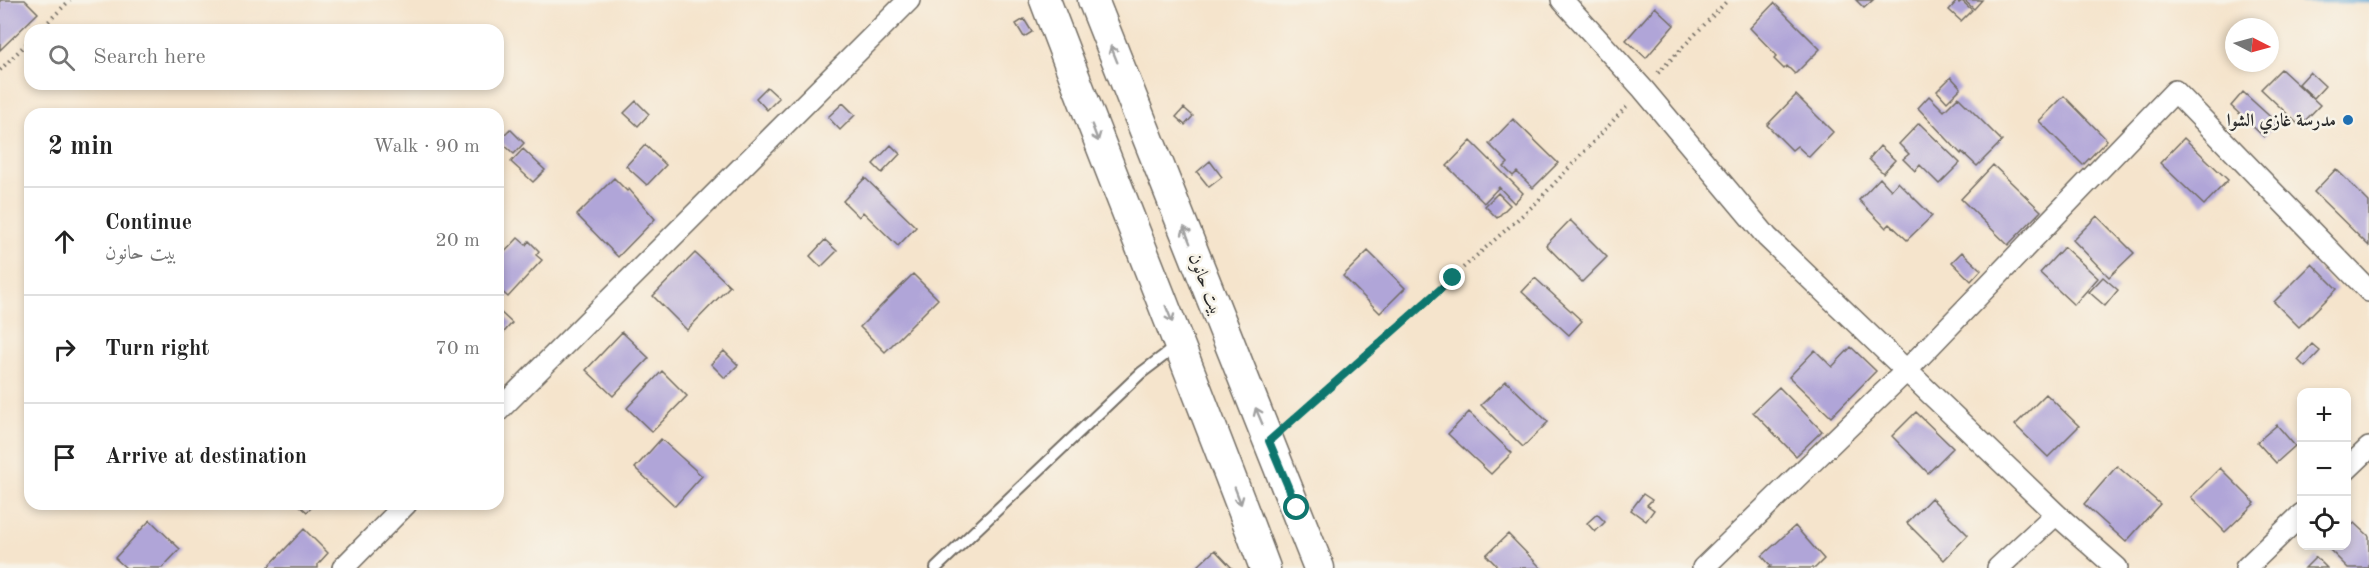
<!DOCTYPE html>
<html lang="en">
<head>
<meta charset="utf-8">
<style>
  body { margin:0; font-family:"Old Standard TT",Amiri,serif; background:#f6f6f6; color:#222 }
  .controls { position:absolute; right:18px; bottom:18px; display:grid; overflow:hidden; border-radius:12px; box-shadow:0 3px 9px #0003 }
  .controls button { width:54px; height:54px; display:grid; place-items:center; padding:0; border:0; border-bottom:2px solid #e0e0e0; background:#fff; color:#222; font:30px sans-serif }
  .compass { position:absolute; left:2225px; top:18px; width:54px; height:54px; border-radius:50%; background:#fff; box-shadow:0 3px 9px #0003; rotate:96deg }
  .stop { position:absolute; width:18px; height:18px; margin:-14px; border:4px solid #0f766e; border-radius:50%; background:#fff }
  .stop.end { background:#0f766e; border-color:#fff; box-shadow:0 2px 6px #0008 }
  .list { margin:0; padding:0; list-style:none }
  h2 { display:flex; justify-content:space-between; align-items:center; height:78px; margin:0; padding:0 24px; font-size:26px }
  h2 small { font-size:20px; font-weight:400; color:#767676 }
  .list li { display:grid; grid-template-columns:39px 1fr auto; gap:18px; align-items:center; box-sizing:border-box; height:108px; padding:0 24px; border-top:2px solid #e0e0e0 }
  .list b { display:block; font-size:22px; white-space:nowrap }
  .list p { margin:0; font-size:20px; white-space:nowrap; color:#767676 }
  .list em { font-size:20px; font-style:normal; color:#767676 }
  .icon { flex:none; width:33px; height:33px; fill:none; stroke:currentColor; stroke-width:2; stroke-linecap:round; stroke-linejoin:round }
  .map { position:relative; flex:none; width:2369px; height:568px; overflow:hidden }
  .search { position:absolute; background:#fff; box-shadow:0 3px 9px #0003; left:24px; top:24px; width:480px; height:66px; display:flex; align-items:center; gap:15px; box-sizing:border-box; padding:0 21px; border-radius:18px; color:#767676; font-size:22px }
  .panel { position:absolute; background:#fff; box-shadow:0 3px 9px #0003; left:24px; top:108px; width:480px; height:402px; border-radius:18px }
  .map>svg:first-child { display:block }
</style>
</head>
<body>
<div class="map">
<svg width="2369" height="568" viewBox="0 0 2369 568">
  <rect width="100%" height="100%" fill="#f7f3e8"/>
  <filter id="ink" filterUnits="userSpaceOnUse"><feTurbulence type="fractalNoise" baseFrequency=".0167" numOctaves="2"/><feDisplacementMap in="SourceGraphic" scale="12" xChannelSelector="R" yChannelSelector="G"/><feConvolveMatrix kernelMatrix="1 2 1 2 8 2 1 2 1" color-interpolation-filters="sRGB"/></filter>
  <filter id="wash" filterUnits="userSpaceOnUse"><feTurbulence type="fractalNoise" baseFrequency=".008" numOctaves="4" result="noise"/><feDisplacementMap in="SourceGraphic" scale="24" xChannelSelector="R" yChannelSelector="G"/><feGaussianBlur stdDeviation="1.35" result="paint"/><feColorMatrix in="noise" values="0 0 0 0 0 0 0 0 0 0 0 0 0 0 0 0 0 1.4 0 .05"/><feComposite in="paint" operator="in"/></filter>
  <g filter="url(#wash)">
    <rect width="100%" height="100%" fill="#f5e4cc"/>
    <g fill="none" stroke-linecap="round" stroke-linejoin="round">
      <path stroke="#60a6d6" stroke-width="7" d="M2303,0H2369"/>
    </g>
    <g id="blocks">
      <path fill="#b0a5d8" d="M0,0H25L38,13L0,50Z
        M1856,0H1873L1864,8Z
        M1964,0H1982L1974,9Z
        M1957,1L1959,3L1962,1L1972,10L1961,21L1949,10Z
        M1774,3L1820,49L1795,74L1787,66L1784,69L1774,59L1777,56L1750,28Z
        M1655,7L1674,25L1646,58L1626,40Z
        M1024,19L1032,32L1024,37L1016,24Z
        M2281,69L2320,105L2300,126L2261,89Z
        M2310,72L2325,86L2314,98L2299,84Z
        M1951,77L1961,88L1947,102L1937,91Z
        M767,87L779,98L767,110L756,98Z
        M2243,92L2277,123L2264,137L2231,106Z
        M1796,95L1833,132L1809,157L1797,146L1792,150L1767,125Z
        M1929,96L1944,111L1958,97L2002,141L1977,166L1962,152L1961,154L1918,108Z
        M2064,96L2107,140L2083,165L2039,121Z
        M636,101L649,114L638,126L624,113Z
        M843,103L855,115L840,130L828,117Z
        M1184,108L1193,116L1185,125L1176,117Z
        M1513,119L1558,163L1533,188L1517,172L1513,176L1504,167L1508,163L1489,144Z
        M1919,123L1960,163L1939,184L1920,165L1915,171L1903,159L1909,154L1899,144Z
        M510,129L524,143L514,154L499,140Z
        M2184,138L2228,180L2204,205L2160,163Z
        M1471,141L1523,193L1514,203L1499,187L1484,203L1447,166Z
        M645,145L666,165L647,185L626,166Z
        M891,145L900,154L882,173L873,164Z
        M1880,146L1895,160L1883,173L1869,159Z
        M523,149L545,170L533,182L511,162Z
        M1210,161L1222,177L1209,187L1197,172Z
        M1993,165L2041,211L2008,245L1961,199Z
        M2336,169L2369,202V246L2314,192Z
        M614,178L627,191L629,189L655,219L618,257L577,215Z
        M865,178L916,227L898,246L863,212L859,217L843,201Z
        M1880,178L1891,190L1898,182L1932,216L1907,240L1890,224L1886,228L1859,200Z
        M1498,193L1510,205L1497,218L1485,206Z
        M2097,216L2134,253L2109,277L2073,240Z
        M1570,220L1607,257L1582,282L1546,245Z
        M518,238L526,245L529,241L539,251L536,255L542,260L508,297L498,288V259Z
        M825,240L837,251L821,267L810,256Z
        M2064,247L2098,278L2074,305L2040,273Z
        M1368,251L1405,288L1380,313L1343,276Z
        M1962,252L1981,270L1971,281L1952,262Z
        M695,253L730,286L687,330L653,296Z
        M2312,264L2337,289L2299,327L2274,302Z
        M913,274L938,299L885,352L860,327Z
        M2103,277L2118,290L2105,306L2089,292Z
        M1535,278L1582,321L1569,335L1522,292Z
        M498,310L512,323L498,339Z
        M622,332L649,358L613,396L586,370Z
        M2312,344L2320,351L2305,367L2298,360Z
        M1851,347L1876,371L1831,417L1789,377L1815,350L1832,367Z
        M724,351L738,365L725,378L711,364Z
        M662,371L687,396L652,432L627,408Z
        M1506,381L1548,422L1523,447L1481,405Z
        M1779,387L1822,431L1796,456L1753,412Z
        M2046,394L2079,426L2048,457L2015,425Z
        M1469,412L1512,453L1491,474L1448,434Z
        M1916,412L1953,448L1928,473L1892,436Z
        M2277,425L2295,446L2276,463L2257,442Z
        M661,439L702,476L675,506L635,468Z
        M2117,466L2160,504L2126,542L2084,504Z
        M2220,468L2255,503L2225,532L2191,497Z
        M1643,494L1652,500L1647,505L1654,510L1646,521L1631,510Z
        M1931,498L1968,535L1944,560L1907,523Z
        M298,504H315L307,512Z
        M1597,514L1605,522L1595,532L1587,523Z
        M150,520L180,549L162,568H126L115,558Z
        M2355,523L2369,536V568H2348L2326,546H2346V529Z
        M1795,526L1824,559L1815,568H1769L1771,566L1762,556Z
        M304,529L328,553L318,564V568H267Z
        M1508,534L1541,568H1499L1486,555Z
        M1215,550L1232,568H1196Z
        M2316,557L2327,568H2305Z"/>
    </g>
  </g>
  <g filter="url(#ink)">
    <use href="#blocks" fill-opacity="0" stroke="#726c63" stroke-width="1.5"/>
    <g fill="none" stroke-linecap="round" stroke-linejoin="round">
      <defs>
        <path id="lane" d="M936,568L1141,373L1178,345"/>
        <path id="street" d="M1562,0L1643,89L1767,237L2056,514L2117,568
          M498,411L909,0
          M2346,470L2369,448
          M343,568L406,504
          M1703,568L1906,371L2175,91L2369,291
          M1998,568L2056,514
          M2246,568L2302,514"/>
        <path id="secondary" d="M1045,0C1117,190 1194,378 1265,568
          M1093,0L1319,568"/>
      </defs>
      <use href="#lane" stroke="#726c63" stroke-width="14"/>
      <use href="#street" stroke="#726c63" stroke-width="24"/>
      <use href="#secondary" stroke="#726c63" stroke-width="33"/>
      <path stroke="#726c63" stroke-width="4" stroke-dasharray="1.5 4.5" stroke-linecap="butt" d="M40,30L70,0
        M0,70L30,40
        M1658,73L1728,0
        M1288,423L1535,204L1628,105"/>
      <use href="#lane" stroke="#fff" stroke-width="10"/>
      <use href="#street" stroke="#fff" stroke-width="21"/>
      <use href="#secondary" stroke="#fff" stroke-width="30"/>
    </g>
    <defs><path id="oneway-shaft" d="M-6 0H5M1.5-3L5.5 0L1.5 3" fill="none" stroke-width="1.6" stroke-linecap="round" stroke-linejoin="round" transform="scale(1.5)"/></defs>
    <g stroke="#a0a0a0">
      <use href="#oneway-shaft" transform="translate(1114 54) rotate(-112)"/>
      <use href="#oneway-shaft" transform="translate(1095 133) rotate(69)"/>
      <use href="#oneway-shaft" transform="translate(1187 235) rotate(-111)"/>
      <use href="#oneway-shaft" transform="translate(1169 314) rotate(68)"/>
      <use href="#oneway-shaft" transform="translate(1259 416) rotate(-113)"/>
      <use href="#oneway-shaft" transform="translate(1238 496) rotate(69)"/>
    </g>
  </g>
  <g fill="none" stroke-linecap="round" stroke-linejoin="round" filter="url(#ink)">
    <path stroke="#0f766e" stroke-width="8" d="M1297,508L1269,441L1453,278"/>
  </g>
  <circle fill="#1f6fb2" stroke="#f7f3e8" stroke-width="2" cx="2348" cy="120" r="6"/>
  <g text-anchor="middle" stroke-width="5" stroke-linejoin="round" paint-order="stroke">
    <g font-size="18" font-weight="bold" fill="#2b2b2b" stroke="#f7f3e8" text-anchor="end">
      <text x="2336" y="126">مدرسة غازي الشوا</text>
    </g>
    <g font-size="18" fill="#2b2b2b" stroke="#f7f3e8">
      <text transform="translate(1206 284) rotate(69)" y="6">بيت حانون</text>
    </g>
  </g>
</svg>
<div class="controls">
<button>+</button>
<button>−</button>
<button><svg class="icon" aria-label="locate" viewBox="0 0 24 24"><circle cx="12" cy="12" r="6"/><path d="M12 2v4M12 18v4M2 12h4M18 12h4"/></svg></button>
</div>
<svg class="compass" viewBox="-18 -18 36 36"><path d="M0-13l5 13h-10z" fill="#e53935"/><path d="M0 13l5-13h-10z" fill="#767676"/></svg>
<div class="stop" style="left:1297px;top:508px"></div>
<div class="stop end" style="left:1453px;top:278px"></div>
<div class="search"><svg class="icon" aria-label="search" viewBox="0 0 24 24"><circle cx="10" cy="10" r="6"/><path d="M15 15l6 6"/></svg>Search here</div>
<section class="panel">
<h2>2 min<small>Walk · 90 m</small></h2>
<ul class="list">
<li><svg class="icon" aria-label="ahead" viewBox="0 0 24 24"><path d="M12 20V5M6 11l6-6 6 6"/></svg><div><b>Continue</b><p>بيت حانون</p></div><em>20 m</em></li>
<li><svg class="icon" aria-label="right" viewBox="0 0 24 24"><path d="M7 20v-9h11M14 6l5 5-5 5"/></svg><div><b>Turn right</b></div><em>70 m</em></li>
<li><svg class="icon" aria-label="arrive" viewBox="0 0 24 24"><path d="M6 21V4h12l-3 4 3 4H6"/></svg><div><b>Arrive at destination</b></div></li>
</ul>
</section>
</div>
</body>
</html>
